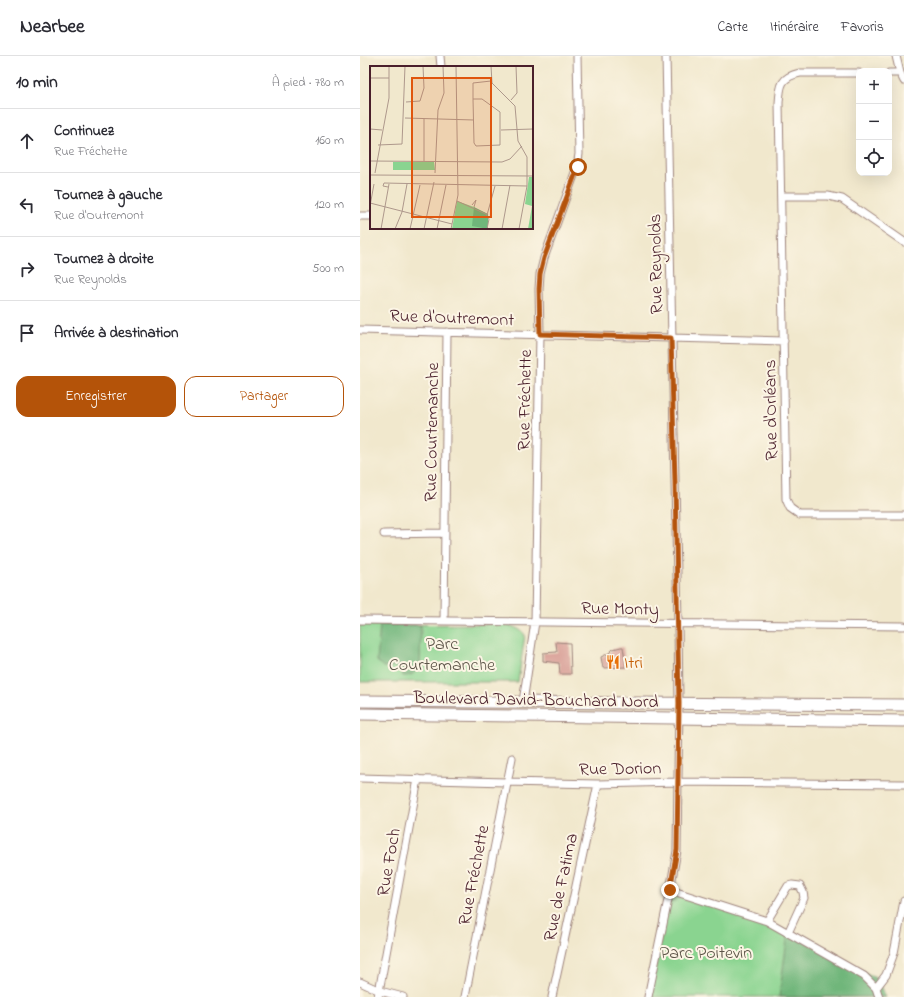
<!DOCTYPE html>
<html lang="fr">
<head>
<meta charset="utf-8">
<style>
  body { margin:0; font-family:"Indie Flower",sans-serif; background:#f2f2f3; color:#2b2b33 }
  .controls { position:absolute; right:12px; top:12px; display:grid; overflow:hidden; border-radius:8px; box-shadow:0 4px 16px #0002 }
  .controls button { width:36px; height:36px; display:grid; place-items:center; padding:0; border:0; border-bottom:1px solid #e1e1e2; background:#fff; color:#2b2b33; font:20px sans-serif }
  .stop { position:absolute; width:12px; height:12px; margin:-9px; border:3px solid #b45309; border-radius:50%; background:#fff }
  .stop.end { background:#b45309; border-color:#fff; box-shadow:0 1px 4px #0008 }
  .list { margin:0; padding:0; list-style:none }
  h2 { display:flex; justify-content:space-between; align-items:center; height:52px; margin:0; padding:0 16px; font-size:17px }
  h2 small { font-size:13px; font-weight:400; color:#7c7c81 }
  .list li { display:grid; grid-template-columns:26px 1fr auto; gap:12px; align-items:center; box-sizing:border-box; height:64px; padding:0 16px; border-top:1px solid #e1e1e2 }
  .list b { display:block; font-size:15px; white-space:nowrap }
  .list p { margin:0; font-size:13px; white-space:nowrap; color:#7c7c81 }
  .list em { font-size:13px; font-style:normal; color:#7c7c81 }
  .actions { display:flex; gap:8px; padding:12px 16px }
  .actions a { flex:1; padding:9px 0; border:1px solid #b45309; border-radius:12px; text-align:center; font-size:14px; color:#b45309 }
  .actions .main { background:#b45309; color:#fff }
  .icon { flex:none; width:22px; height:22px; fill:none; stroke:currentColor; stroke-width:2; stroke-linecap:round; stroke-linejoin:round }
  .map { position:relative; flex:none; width:544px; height:941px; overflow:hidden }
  header { display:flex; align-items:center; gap:24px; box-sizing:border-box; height:56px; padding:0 20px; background:#fff; border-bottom:1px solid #e1e1e2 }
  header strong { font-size:19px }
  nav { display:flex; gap:22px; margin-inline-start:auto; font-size:14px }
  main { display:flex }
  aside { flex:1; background:#fff }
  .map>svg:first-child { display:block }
</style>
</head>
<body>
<header>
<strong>Nearbee</strong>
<nav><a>Carte</a><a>Itinéraire</a><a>Favoris</a></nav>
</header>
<main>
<aside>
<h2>10 min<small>À pied · 780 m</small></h2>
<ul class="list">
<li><svg class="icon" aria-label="ahead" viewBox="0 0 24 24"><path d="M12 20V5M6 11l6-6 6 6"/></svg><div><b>Continuez</b><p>Rue Fréchette</p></div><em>160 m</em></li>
<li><svg class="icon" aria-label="left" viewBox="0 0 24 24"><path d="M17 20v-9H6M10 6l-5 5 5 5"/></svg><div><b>Tournez à gauche</b><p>Rue d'Outremont</p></div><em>120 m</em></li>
<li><svg class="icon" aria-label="right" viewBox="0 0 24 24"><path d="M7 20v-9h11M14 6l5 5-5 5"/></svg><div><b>Tournez à droite</b><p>Rue Reynolds</p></div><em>500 m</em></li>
<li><svg class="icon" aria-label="arrive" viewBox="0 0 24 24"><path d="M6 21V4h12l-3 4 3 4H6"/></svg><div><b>Arrivée à destination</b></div></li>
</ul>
<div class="actions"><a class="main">Enregistrer</a><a>Partager</a></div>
</aside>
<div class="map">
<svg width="544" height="941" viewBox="0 0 544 941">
  <rect width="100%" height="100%" fill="#fcf5e5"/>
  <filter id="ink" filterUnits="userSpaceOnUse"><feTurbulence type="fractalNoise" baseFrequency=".025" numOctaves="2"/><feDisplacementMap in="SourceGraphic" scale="8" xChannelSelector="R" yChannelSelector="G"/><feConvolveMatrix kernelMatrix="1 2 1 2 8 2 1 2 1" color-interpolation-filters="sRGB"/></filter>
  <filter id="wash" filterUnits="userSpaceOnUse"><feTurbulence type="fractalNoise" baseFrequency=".012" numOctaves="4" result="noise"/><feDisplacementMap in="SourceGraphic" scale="16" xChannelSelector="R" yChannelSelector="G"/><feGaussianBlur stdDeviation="0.9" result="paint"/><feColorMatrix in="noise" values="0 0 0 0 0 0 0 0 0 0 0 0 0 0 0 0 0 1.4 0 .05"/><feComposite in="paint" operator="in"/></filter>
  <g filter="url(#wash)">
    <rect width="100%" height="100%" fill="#f1e8cd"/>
    <path fill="#8ad490" stroke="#6a7a5e" d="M144,568C152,570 160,572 165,579L158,626H0V569Z
      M310,834L428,877L526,941H290Z"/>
    <path fill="#6fb67a" stroke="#5c6a52" d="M20,569H61L60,610C55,617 52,620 43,620L41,610L23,611L17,605Z
      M428,877L518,923L526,941H419Z"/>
    <g id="blocks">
      <path fill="#d9a098" d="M196,586L210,587L211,618H200L199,607L183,605V597L197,596Z
        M261,591H263L266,611L243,612L241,601L249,597L253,593Z"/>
    </g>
  </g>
  <g filter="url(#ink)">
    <use href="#blocks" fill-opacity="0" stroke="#9e847c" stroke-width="1"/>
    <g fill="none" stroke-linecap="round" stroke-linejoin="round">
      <defs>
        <path id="minor" d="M80,0L81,11
          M536,0L540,17L544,25
          M499,17H440C421,21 420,29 419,47L426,443L430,452L440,459H544
          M529,17H540
          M421,140H468L482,143L544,186
          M0,160H11
          M0,274L424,285
          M24,478L85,477
          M0,564L544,570
          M84,565L87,276
          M163,646L175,566L180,278L179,233L180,218L184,202L217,111L219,98L217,0
          M0,722L146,726L238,728L317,726L544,728
          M310,834L407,865L504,920L516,932L519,941
          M407,865L428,830L432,829L440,830L443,836L444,842L428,877
          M0,926L20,935L43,941
          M516,932L526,919L534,897L544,845
          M18,941L58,723
          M105,941L152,702
          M192,941L238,728
          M288,941L310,834L317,795L319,647L318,567L306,0"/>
        <path id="highway" d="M0,645L544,649
          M0,658L544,665"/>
      </defs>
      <use href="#minor" stroke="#9e847c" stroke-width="9"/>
      <use href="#highway" stroke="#9e847c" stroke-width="13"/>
      <use href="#minor" stroke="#fff" stroke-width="7"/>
      <use href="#highway" stroke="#fff" stroke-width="11"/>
    </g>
  </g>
  <g fill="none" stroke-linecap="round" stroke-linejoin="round" filter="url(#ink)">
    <path stroke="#b45309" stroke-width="5" d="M218,111L184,202L180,218L179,233L180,278L311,282L315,426L319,647L317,794L310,834"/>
  </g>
  <defs>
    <symbol id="restaurant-bare" viewBox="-9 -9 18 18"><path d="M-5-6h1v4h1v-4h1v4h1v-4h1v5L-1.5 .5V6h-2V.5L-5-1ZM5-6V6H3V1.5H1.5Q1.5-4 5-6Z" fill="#e8710a" stroke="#fcf5e5" stroke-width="2.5" paint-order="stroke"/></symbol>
  </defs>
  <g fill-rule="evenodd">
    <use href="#restaurant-bare" x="243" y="596" width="20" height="20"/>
  </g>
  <g text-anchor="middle" stroke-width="4" stroke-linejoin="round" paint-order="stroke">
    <g font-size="18" fill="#4a1f2b" stroke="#fcf5e5">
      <text transform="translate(295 208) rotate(-91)" y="6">Rue Reynolds</text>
      <text transform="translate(92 261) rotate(2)" y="6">Rue d'Outremont</text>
      <text transform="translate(164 344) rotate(-89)" y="6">Rue Fréchette</text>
      <text transform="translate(410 354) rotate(-91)" y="6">Rue d'Orléans</text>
      <text transform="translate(71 376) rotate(-89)" y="6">Rue Courtemanche</text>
      <text transform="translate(260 552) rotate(1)" y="6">Rue Monty</text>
      <text transform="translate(176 643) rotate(1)" y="6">Boulevard David-Bouchard Nord</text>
      <text transform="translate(260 712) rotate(-1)" y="6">Rue Dorion</text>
      <text transform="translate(28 806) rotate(-80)" y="6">Rue Foch</text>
      <text transform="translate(113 819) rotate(-79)" y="6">Rue Fréchette</text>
      <text transform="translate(200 831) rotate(-78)" y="6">Rue de Fatima</text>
    </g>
    <g font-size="18" fill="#5d5549" stroke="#fcf5e5">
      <text x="82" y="593">Parc<tspan x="82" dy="21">Courtemanche</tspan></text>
      <text x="346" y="902">Parc Poitevin</text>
    </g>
    <g font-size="18" fill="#c56008" stroke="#fcf5e5" text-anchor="start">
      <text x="264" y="612">Itri</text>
    </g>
  </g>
  <g transform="translate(10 10)">
    <rect width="163" height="163" fill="#f1e8cd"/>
    <path d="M23,96H64L65,104H23ZM159,111H163V163H158L162,140L155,138ZM87,135L104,141L118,163H82Z" fill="#8ad490"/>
    <path d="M104,141L118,148V163L102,160Z" fill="#6fb67a"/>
    <path fill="none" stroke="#ae988c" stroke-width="1" d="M121,0L122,17L145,40L148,75L157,91V120L149,163M0,12H19M103,33H112L130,46V79L106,80L104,77L103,33V17L121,15M141,34L147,27L146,0M36,36L50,35L54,22L53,0M0,39V12M35,52L104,54M0,63L12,64M131,64L163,63M8,79L32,78L35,0M0,95L132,96L140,93L152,80M54,95V53M5,107L19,32V0M65,107L68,44L74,27L73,0M0,109L163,110M18,121L13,120L14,117L157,120M87,135L116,148L119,153L117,163M0,137L82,158M102,139L106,134L104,141M0,140L4,118M117,149L125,120M11,163L19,118M25,163L32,146L37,118M40,163L50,119M54,163L64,116M67,163L76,119M81,163L88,129L86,0M132,163L140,119"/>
    <path fill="#e0560e" fill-opacity="0.15" stroke="#e0560e" stroke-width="2" d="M42,12H121V151H42Z"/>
    <rect width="163" height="163" fill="none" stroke="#4a1f2b" stroke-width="2"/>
  </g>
</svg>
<div class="controls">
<button>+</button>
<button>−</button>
<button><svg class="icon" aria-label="locate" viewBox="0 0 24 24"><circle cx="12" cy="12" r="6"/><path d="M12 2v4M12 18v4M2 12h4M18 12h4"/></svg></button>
</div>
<div class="stop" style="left:218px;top:111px"></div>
<div class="stop end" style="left:310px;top:834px"></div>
</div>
</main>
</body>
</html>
